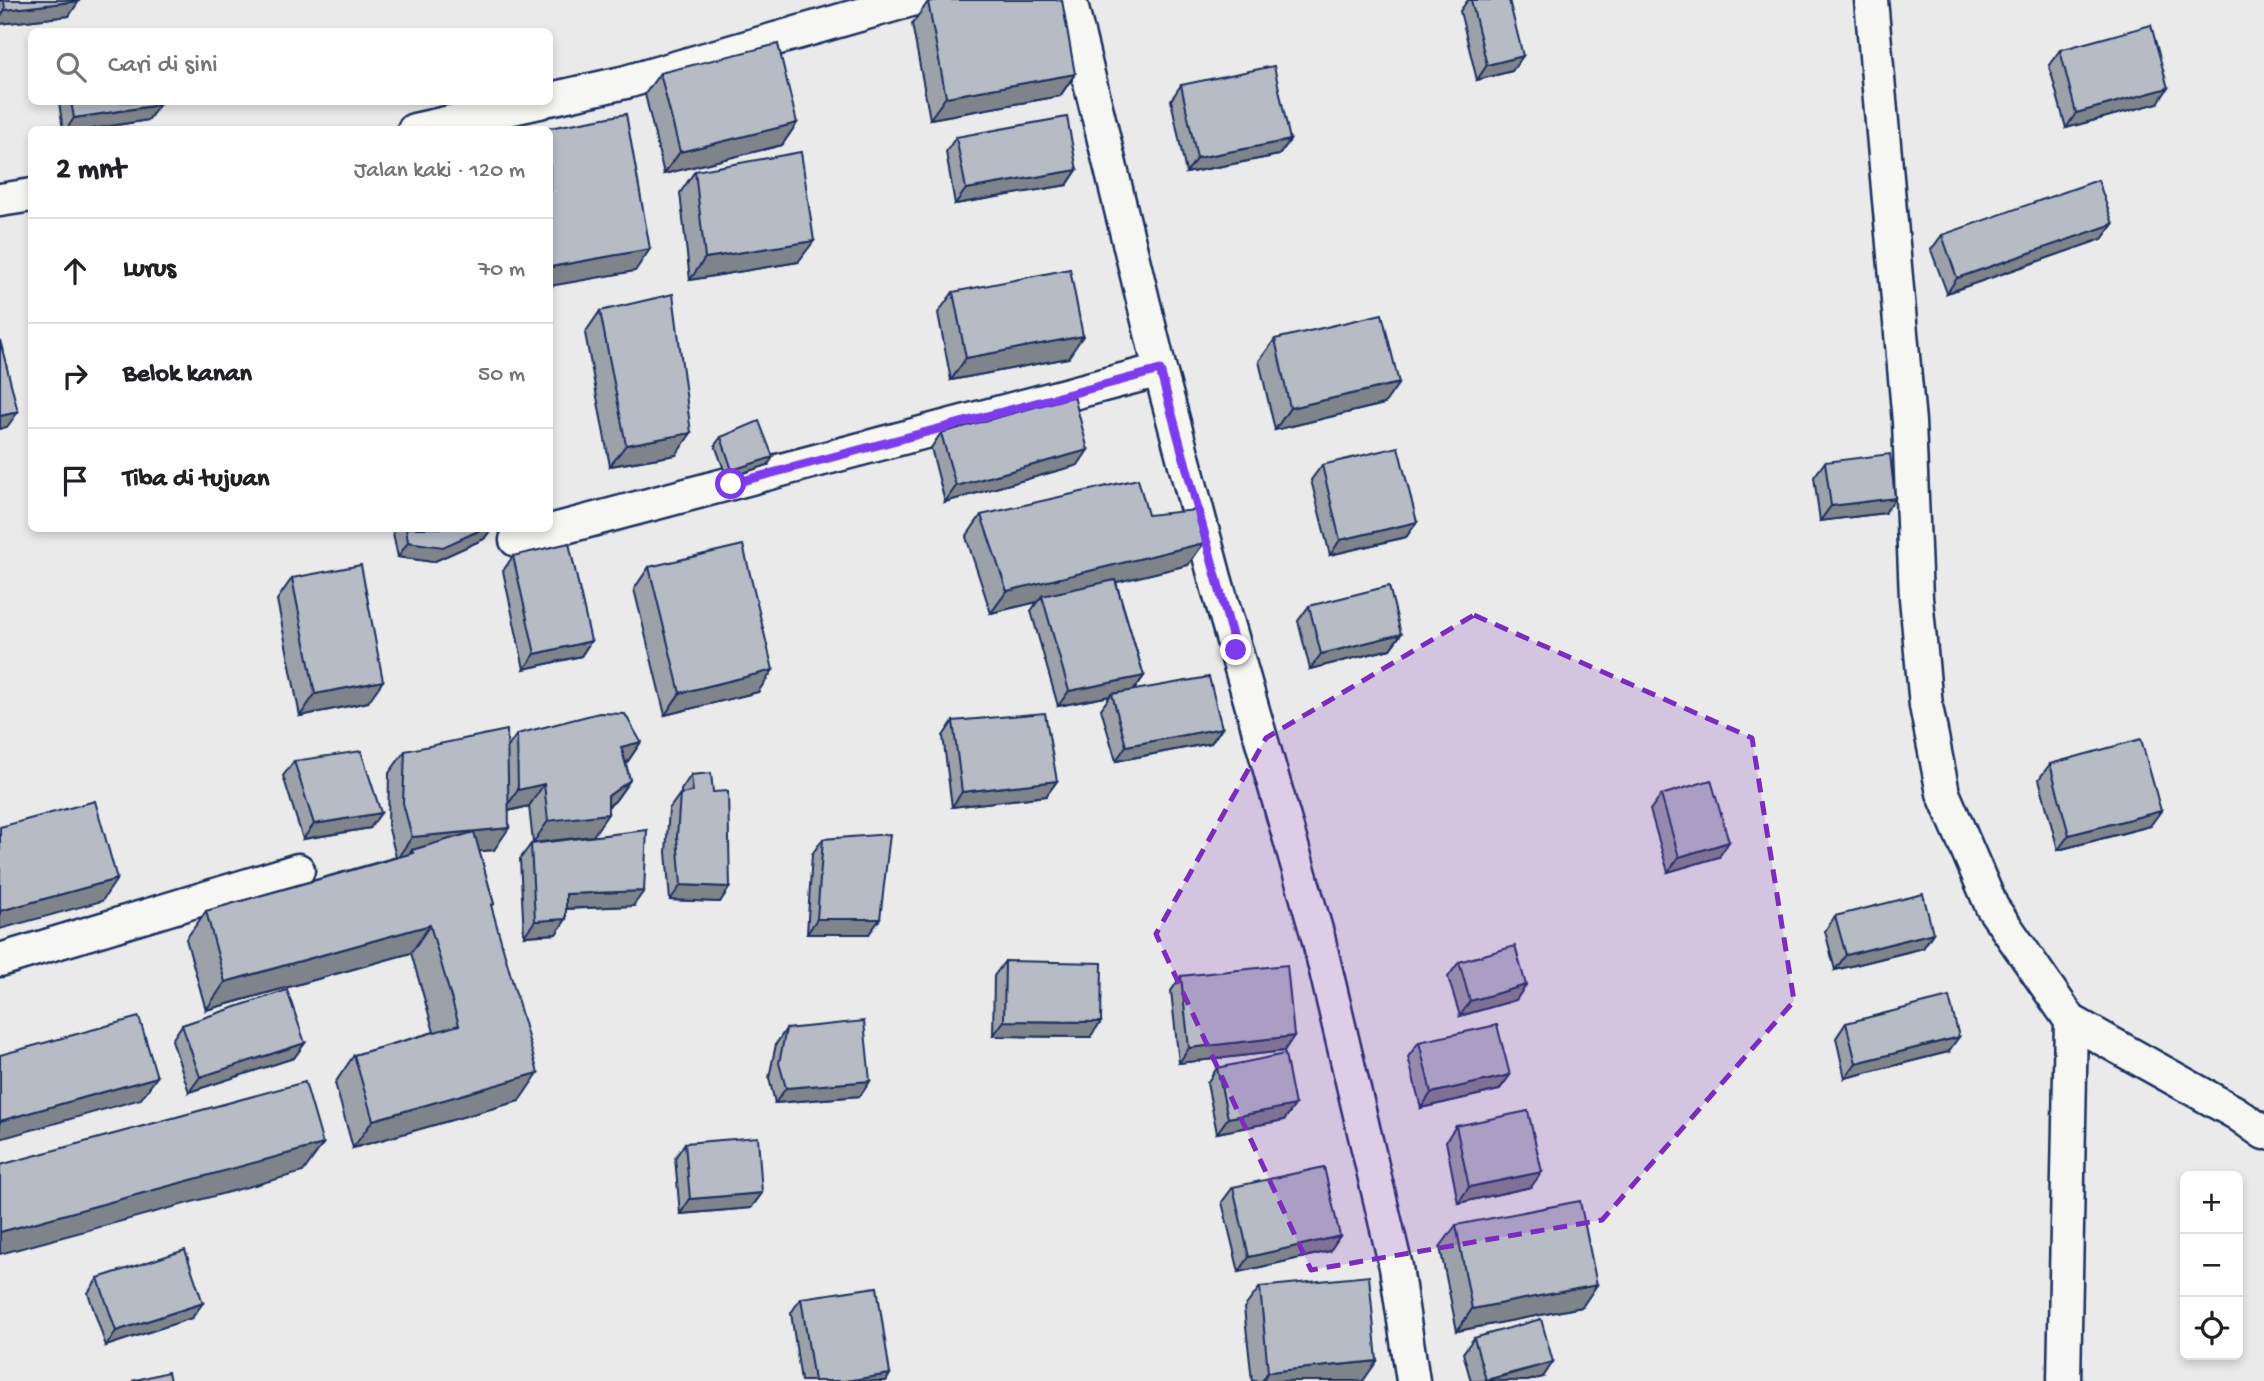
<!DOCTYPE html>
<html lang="id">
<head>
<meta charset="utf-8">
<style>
  body { margin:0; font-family:"Gochi Hand",sans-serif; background:#f2f2f2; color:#202124 }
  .controls { position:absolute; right:21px; bottom:21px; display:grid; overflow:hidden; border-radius:10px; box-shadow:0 4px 10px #0003 }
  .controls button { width:63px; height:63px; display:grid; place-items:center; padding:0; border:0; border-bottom:2px solid #e0e0e0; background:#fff; color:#202124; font:35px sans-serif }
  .stop { position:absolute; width:21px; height:21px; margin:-16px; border:5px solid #7c3aed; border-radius:50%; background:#fff }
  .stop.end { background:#7c3aed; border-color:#fff; box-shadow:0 2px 7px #0008 }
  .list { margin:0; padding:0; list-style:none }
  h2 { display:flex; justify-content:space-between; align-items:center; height:91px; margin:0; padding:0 28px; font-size:30px }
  h2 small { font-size:23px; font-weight:400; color:#757577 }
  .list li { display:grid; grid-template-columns:46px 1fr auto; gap:21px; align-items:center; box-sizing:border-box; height:105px; padding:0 28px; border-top:2px solid #e0e0e0 }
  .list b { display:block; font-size:26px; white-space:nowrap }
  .list em { font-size:23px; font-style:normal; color:#757577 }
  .icon { flex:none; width:38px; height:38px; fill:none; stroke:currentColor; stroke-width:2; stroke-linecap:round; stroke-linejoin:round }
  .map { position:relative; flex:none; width:2264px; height:1381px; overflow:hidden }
  .search { position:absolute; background:#fff; box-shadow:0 4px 10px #0003; left:28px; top:28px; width:525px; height:77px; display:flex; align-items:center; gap:18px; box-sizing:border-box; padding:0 24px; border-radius:10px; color:#757577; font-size:26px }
  .panel { position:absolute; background:#fff; box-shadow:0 4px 10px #0003; left:28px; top:126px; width:525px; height:406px; border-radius:10px }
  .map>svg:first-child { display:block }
</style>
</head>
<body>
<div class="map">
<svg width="2264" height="1381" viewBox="0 0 2264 1381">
  <rect width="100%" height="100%" fill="#e9eae9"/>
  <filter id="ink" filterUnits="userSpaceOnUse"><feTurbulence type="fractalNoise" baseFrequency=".0143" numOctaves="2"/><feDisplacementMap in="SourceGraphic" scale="14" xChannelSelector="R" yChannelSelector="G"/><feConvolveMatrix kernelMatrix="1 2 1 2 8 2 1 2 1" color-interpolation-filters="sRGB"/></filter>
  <g filter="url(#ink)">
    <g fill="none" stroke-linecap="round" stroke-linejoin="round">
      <defs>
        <path id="street" d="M1070,0L1160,370L1215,578L1318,937L1396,1267L1413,1381
          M1871,0L1909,422L1916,598L1926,706L1943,793L1992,907L2071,1021L2236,1113L2264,1133
          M550,99L626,82L911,0
          M414,130L540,102
          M0,200L32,195
          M516,540L1160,370
          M0,960L298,870
          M2064,1381L2071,1021"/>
      </defs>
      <use href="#street" stroke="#1b2f5e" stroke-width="37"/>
      <use href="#street" stroke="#f6f6f2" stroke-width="32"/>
    </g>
    <path fill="#9da1aa" stroke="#1b2f5e" stroke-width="2" d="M0,0H79L69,16L0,24Z
      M1468,0H1509L1512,71L1477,80L1460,11Z
      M928,2L1075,74L1060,96L930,119L912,24Z
      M2060,50L2158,103L2066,128L2049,65Z
      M660,73L797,123L782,145L664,174L645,94Z
      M1181,85L1290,140L1279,155L1186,173L1171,100Z
      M59,102H158L159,105L148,120L85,130H63Z
      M956,137L1077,170L1067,185L955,204L946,152Z
      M695,171L798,262L690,280L680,193Z
      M2113,224L2102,239L1947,293L1931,250L1942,235Z
      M953,292L1068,358L951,380L938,313Z
      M600,311L676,455L610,466L585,333Z
      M1275,339L1384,404L1275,430L1259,361Z
      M941,433L1078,465L945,502L931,448Z
      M721,437L768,465L727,478L715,445Z
      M1825,462L1885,513L1820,521L1814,477Z
      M1322,465L1417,522L1406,537L1330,555L1311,480Z
      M981,515H1148L1188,565L1116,582L1144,676L1134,690L1222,728L1211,743L1116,761L1101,709L1110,696L1058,706L1031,611L1037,602L991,613L966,537Z
      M392,528H492L484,539L433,562L398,557Z
      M513,556L591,641L581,656L524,669L503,571Z
      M649,567L758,692L665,715L634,589Z
      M292,578L368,702L300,716L277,600Z
      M1309,606L1401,634L1390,649L1310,669L1298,621Z
      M953,721L1057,781L1046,796L952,807L943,736Z
      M517,734L641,742L626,764L630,780L615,801L608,807L593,836L533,843L529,806L509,811L494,850L479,851L494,904L491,908L519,1101L353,1148L335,1083L354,1055L434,1032L411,953L206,1010L186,939L206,911L396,857L388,825L389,773L405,751L508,747Z
      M294,761L370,828L303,839L283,776Z
      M2050,764L2150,826L2058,850L2039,779Z
      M691,775L720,902L670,900L666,852L669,809L680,794L681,793V790Z
      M1661,795L1719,857L1668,872L1650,810Z
      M823,839L869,934H807L812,854Z
      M531,844L633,906L566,909V919L556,934L524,936L520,859Z
      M1835,916L1933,933L1923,948L1835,970L1825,931Z
      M1005,961L1090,1037L993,1036L994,976Z
      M1459,962L1526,985L1516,1000L1460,1016L1448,977Z
      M1181,976L1284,1051L1179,1063L1171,991Z
      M1846,1023L1948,1052L1845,1078L1836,1038Z
      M182,1025L305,1043L294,1058L189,1092L172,1040Z
      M786,1029L870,1081L860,1096L775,1103L769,1078L776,1044Z
      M1419,1042L1510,1075L1499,1090L1421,1108L1408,1057Z
      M1217,1068L1295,1105L1284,1120L1217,1133L1207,1083Z
      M1456,1126L1531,1187L1458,1203L1446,1141Z
      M685,1143L762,1193L751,1208L680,1214L675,1158Z
      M1233,1187L1330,1251L1239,1272L1222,1202Z
      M1456,1225L1582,1307L1457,1331L1440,1247Z
      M98,1278L192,1318L106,1346L88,1293Z
      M1260,1287L1363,1381H1252L1244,1308Z
      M801,1298L890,1374L886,1381H801L791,1313Z
      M1474,1338L1543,1377L1527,1381H1471L1463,1353Z"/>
    <path fill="#7f838b" stroke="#1b2f5e" stroke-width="2" d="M79,1L69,16L0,24V17L5,10Z
      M1523,56L1512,71L1477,80L1487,65Z
      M1075,74L1060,96L930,119L946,97Z
      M2168,88L2158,103L2066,128L2076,113Z
      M159,105L148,120L85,130H66L74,118Z
      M797,123L782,145L664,174L680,152Z
      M1290,140L1279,155L1186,173L1197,158Z
      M1077,170L1067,185L955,204L966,189Z
      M2113,224L2102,239L1947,293L1957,278Z
      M814,241L798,262L690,280L705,258Z
      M650,249L635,271L550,286V267Z
      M1083,336L1068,358L951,380L966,358Z
      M1399,383L1384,404L1275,430L1290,408Z
      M18,412L7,427L0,429V416Z
      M691,433L676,455L610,466L626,445Z
      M1088,450L1078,465L945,502L956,486Z
      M773,457L768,465L727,478L732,470Z
      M1895,498L1885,513L1820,521L1831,506Z
      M1417,522L1406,537L1330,555L1340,540Z
      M485,528H492L484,539L433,562L398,557L408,542Z
      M1204,543L1188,565L1043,600L1042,596L1037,602L991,613L1007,591Z
      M1401,634L1390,649L1310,669L1321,654Z
      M591,641L581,656L524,669L535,654Z
      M773,670L758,692L665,715L680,693Z
      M1144,676L1133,691L1112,694L1110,696L1058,706L1069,691Z
      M383,681L368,702L300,716L315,694Z
      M1222,728L1211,743L1116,761L1126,746Z
      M641,742L626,764L621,747Z
      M630,780L615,801L597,815L608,814L593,836L533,843L548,821L608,796Z
      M1057,781L1046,796L952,807L962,792Z
      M544,784L529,806L503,812L518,790Z
      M2161,811L2150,826L2058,850L2069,835Z
      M381,813L370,828L303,839L314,824Z
      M509,828L494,850L409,858L413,853L412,850L406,858L397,859L412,837Z
      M1729,842L1719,857L1668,872L1679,857Z
      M117,879L102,901L0,929V911Z
      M681,885L730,887L720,902L670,900Z
      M644,891L633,906L556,909L566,894Z
      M566,919L556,934L524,936L535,921Z
      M817,919H880L869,934H807Z
      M430,925L411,953L206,1010L225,982Z
      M1933,933L1923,948L1835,970L1846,955Z
      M1526,985L1516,1000L1460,1016L1470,1001Z
      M1004,1021L1101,1022L1090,1037L993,1036Z
      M1294,1036L1284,1051L1179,1063L1189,1048Z
      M1959,1037L1948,1052L1845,1078L1856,1063Z
      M305,1043L294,1058L189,1092L200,1077Z
      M538,1073L519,1101L353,1148L373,1120Z
      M1510,1075L1499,1090L1421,1108L1431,1093Z
      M157,1077L141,1099L0,1139V1121Z
      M870,1081L860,1096L775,1103L786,1088Z
      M1295,1105L1284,1120L1217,1133L1228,1118Z
      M323,1144L303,1172L0,1254V1232Z
      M1542,1172L1531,1187L1458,1203L1469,1187Z
      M762,1193L751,1208L680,1214L690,1199Z
      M1340,1236L1330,1251L1239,1272L1249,1257Z
      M1597,1285L1582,1307L1457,1331L1472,1309Z
      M203,1303L192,1318L106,1346L116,1331Z
      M1377,1361L1363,1381H1262L1268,1372Z
      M1553,1362L1543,1377L1527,1381H1486Z
      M890,1374L886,1381H845Z"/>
    <path fill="#b6bbc6" stroke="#1b2f5e" stroke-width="2" d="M4,0H79V1L5,10Z
      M938,0H1062L1075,74L946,97L928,2Z
      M1471,0H1509L1523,56L1487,65Z
      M2151,25L2168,88L2076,113L2060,50Z
      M778,44L797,123L680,152L660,73Z
      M1274,66L1290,140L1197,158L1181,85Z
      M71,102H158L159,105L74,118Z
      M626,114L650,249L550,267V130H538Z
      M1067,117L1077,170L966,189L956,137Z
      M801,152L814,241L705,258L695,171Z
      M2098,180L2113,224L1957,278L1942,235Z
      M1070,269L1083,336L966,358L953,292Z
      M673,294L691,433L626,445L600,311Z
      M1382,314L1399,383L1290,408L1275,339Z
      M0,340L18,412L0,416Z
      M1074,396L1088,450L956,486L941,433Z
      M759,421L773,457L732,470L721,437Z
      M1398,447L1417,522L1340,540L1322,465Z
      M1890,454L1895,498L1831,506L1825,462Z
      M1138,479L1148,515L1196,510L1204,543L1007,591L981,515Z
      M406,528H485L443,547L408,542Z
      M569,543L591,641L535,654L513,556Z
      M743,545L773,670L680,693L649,567Z
      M361,565L383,681L315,694L292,578Z
      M1115,580L1144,676L1069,691L1042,596Z
      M1389,586L1401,634L1321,654L1309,606Z
      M1209,677L1222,728L1126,746L1112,694Z
      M599,713L625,714L641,742L621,747L630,780L608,796V814L548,821L544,784L518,790L517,734Z
      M1045,713L1057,781L962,792L953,721Z
      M507,730L509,828L412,837L403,803L405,751Z
      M2141,739L2161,811L2069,835L2050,764Z
      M361,751L381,813L314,824L294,761Z
      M711,773L713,792L728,791L730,887L681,885L677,837L680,794L693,792L691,775Z
      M1711,780L1729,842L1679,857L1661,795Z
      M95,801L117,879L0,911V827Z
      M647,830L644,891L566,894V919L535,921L531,844Z
      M474,832L494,904L491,905L538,1073L373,1120L354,1055L459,1025L430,925L225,982L206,911L413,853L412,850Z
      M890,834L880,919H817L823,839Z
      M1923,894L1933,933L1846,955L1835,916Z
      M1515,946L1526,985L1470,1001L1459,962Z
      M1005,961L1102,963L1101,1022L1004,1021Z
      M1287,965L1294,1036L1189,1048L1181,976Z
      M287,990L305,1043L200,1077L182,1025Z
      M1949,997L1959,1037L1856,1063L1846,1023Z
      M139,1017L157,1077L0,1121V1055Z
      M864,1021L870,1081L786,1088L779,1063L786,1029Z
      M1497,1025L1510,1075L1431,1093L1419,1042Z
      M1285,1054L1295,1105L1228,1118L1217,1068Z
      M305,1082L323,1144L0,1232V1165Z
      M1528,1111L1542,1172L1469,1187L1456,1126Z
      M758,1137L762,1193L690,1199L685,1143Z
      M1324,1167L1340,1236L1249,1257L1233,1187Z
      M1580,1201L1597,1285L1472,1309L1456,1225Z
      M185,1250L203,1303L116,1331L98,1278Z
      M1369,1276L1377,1361L1268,1372L1260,1287Z
      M877,1287L890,1374L845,1381H814L801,1298Z
      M1541,1319L1553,1362L1486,1380L1474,1338Z
      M168,1372L170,1381H132Z"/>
  </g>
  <g fill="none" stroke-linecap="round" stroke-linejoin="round" filter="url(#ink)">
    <path stroke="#7c3aed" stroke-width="9" d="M731,484L1160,370L1236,650"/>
  </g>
  <path fill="#7b2cbf" fill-opacity="0.2" stroke="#7b2cbf" stroke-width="5" stroke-dasharray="14 9" stroke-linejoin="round" d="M1474,615L1752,738L1794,1001L1602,1220L1311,1270L1156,934L1266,738Z"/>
</svg>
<div class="controls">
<button>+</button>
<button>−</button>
<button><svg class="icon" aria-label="locate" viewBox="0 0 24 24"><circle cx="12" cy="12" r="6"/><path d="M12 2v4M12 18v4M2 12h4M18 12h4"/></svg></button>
</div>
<div class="stop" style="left:731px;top:484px"></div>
<div class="stop end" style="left:1236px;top:650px"></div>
<div class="search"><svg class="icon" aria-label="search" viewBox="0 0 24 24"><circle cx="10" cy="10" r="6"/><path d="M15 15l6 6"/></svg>Cari di sini</div>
<section class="panel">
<h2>2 mnt<small>Jalan kaki · 120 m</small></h2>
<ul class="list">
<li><svg class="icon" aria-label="ahead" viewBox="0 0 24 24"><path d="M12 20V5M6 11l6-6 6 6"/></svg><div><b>Lurus</b></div><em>70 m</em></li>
<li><svg class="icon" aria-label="right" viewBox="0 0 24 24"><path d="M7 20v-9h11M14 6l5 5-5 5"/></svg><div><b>Belok kanan</b></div><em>50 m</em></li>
<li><svg class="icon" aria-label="arrive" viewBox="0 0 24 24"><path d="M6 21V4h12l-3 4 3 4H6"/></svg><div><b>Tiba di tujuan</b></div></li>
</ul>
</section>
</div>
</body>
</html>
